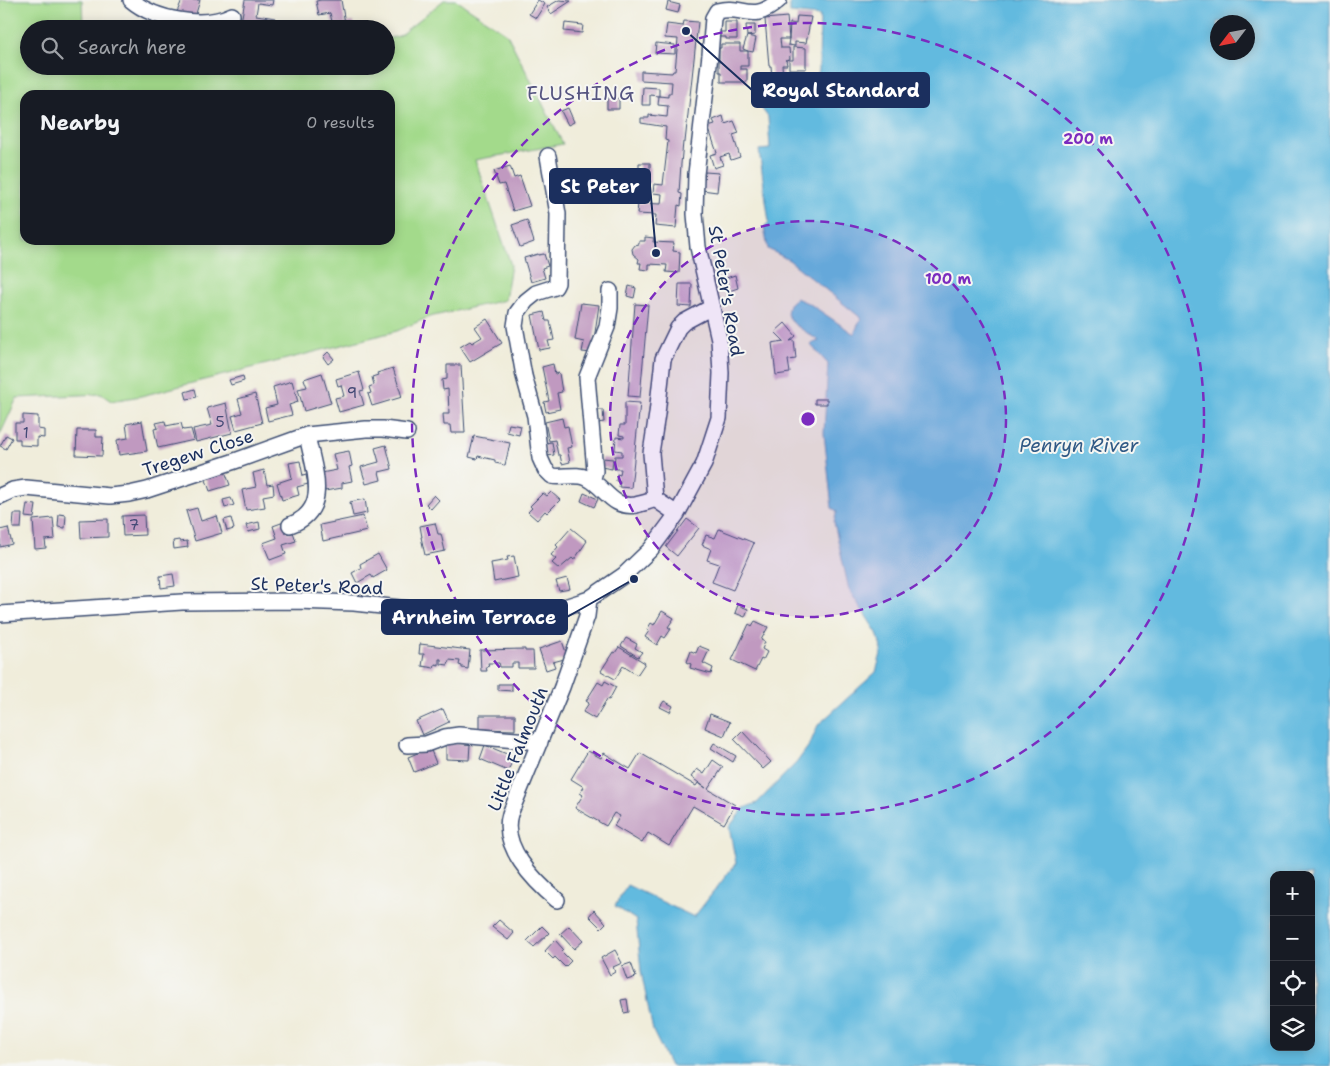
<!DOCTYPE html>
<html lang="en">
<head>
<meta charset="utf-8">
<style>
  body { margin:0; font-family:"Shantell Sans",sans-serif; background:#242831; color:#f1f3f6 }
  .controls { position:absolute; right:15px; bottom:15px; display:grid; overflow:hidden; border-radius:10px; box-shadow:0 2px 12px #0003 }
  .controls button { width:45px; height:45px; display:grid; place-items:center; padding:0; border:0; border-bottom:1px solid #363941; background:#171b24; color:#f1f3f6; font:25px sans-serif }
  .compass { position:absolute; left:1210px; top:15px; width:45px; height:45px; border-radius:50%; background:#171b24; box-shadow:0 2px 12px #0003; rotate:238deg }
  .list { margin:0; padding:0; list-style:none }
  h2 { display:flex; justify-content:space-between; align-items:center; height:65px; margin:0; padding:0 20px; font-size:21px }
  h2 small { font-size:16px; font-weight:400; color:#9ea1a6 }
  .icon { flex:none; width:28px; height:28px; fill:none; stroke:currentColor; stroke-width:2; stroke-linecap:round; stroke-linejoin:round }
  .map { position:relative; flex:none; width:1330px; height:1066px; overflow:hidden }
  .search { position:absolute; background:#171b24; box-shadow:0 2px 12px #0003; left:20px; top:20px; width:375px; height:55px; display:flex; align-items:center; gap:12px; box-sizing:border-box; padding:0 18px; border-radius:28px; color:#9ea1a6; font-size:19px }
  .panel { position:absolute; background:#171b24; box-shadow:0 2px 12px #0003; left:20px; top:90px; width:375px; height:155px; border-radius:15px }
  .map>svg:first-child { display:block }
</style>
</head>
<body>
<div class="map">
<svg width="1330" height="1066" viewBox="0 0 1330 1066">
  <rect width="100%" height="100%" fill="#f6f6f2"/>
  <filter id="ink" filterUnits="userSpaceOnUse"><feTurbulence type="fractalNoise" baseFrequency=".02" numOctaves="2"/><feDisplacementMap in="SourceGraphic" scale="10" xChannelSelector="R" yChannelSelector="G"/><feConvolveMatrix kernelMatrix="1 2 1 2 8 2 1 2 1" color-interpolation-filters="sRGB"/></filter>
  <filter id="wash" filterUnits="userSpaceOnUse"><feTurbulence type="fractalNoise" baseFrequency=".0096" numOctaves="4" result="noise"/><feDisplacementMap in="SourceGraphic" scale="20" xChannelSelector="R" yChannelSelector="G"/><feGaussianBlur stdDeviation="1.12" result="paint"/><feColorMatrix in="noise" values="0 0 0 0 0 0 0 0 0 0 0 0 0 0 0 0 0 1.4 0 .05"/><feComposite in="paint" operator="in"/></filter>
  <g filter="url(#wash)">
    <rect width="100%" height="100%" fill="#f0eddb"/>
    <path fill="#a3da8b" stroke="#5f8474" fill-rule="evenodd" d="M0,0H82L83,25L144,29H29V66H386V39L399,36L444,0H456L507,34L563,144L475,160L511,265L505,300L429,317L397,331L141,396L111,401L101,394L17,398L0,435ZM25,95H390V240H25Z"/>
    <path fill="#62badf" stroke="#3e749e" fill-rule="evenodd" d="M792,0H1330V1066H670L653,1031L641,971L636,920L615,906L627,885L694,917L736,863L729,827L744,808L757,803L797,762L810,744L818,725L876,672L882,650L877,633L849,590L834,522L837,511L832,508L824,433L828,364L810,344L819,341L794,324L787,314L789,304L796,298L810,304L854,334L861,318L789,260L768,249L764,227L769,222L759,150L770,149L768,117L762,109L765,90L774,85L814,79L817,76L819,70L820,16L790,13V3ZM1218,22H1248V52H1218ZM1274,875H1311V1047H1274Z"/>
    <g id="blocks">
      <path fill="#c099c0" d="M182,0H200L195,17L177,12Z
        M245,0H273L272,5L258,3L256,15L275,18L273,29L240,28Z
        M321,0H341L345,23L354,22L355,29H325L333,26L330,13L319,15L316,1Z
        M538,0L545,4L536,18L529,14Z
        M559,0L571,1L551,14L547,7Z
        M668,2L680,5L678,13L666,10Z
        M797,16L811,17L806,43L795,42V46L788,45L789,39H780L781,48H789L790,59L785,60H786L787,65H782L783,77L772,78L771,66H769L765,19L787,17L789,39L790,23L796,24Z
        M684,21L698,22L685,142H683L681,164L679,193L682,194L681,206L678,205L676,228L655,226L656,215L637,214L638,203L661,204L662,194L653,193L654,184L663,185L668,141L665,140L666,127L641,123V118H649V115L667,117L668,106L658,105L659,96L668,97V93H671L672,82L641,80V71L672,73L673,71H675L678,39L665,38L667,24L683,26Z
        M725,22H737V39H726V37H719L718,32H725Z
        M565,23L583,25L582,33L564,31Z
        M746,25H755V35L747,36L756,38L753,52L748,51V66H740V69H747V82H721V72H719V48H721V44H740V51H748L743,49L747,36Z
        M656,43L675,45V54L655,53Z
        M793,47L806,48V69H789V60H793Z
        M643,87L659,88V96L650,95V105H642Z
        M607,98H619V109H607Z
        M568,108L574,122L568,125L561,111Z
        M723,116L725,124L734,121L739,133L733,135L740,157L731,160L729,154L720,157L723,165L714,168L710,155L717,153L708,126L715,124L713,120Z
        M639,163H650V183H648V192H642L643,183H639Z
        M510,166L514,178L520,176L530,206L513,211L504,184L499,185L494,171Z
        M705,172L719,173L717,192L702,190Z
        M527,220L534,242L520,247L512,225Z
        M645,237L654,238L653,242L674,243L673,251L680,252L679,273L666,272L667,265L649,264V270L640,269L641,263H638L639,259L633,254L632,249L635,245L639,244V241H645Z
        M538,254V255L544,254L548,266L542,268L545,278L531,282L524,258Z
        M735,275L738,288L729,291L726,278Z
        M679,284H692L691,307L678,306Z
        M629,286L636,288L634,298L627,296Z
        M581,303L599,305L592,353L582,352L584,342L575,340Z
        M635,304L648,305L640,397L628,396Z
        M544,312L546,321H550L554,340L548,341L550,348L539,350L532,315Z
        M487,319L502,343L470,362L460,347L470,341L472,343L482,337L475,327Z
        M785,323L796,336L790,341L794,340L796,359L788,360L790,373L776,375L772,343L784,341L775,332Z
        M328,352L334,359L328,364L323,357Z
        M553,364L555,374L559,373L562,392L557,393L560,409L546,412L544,402L549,401L542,367Z
        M447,365H461L465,433H451L450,425H444L443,414H449L448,389L443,390L442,380L447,379Z
        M393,368L402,397L372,406L368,394L371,393L369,387L374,385L372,377L378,375L377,373Z
        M359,372L364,390L360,391L364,405L339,412L335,398L344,396L341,385L338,386L336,379Z
        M322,373L331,403L304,411L298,389L307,387L304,379Z
        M243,376L244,381L231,385L229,380Z
        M292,381L298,402L289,405L292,415L268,421L265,408L277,405L273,387Z
        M195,389L197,397L187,399L185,392Z
        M255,394L262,423L236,430L232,416L242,413L238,399Z
        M815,399H827V404H815Z
        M625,402L640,403L631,488L619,487L620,482L616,481L617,474L620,475L621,469H614L615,456H622V451L615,450L616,437L624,438V436L619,435L620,425H625Z
        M226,403L232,433L196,442L193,429L212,425L207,408Z
        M597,410H603L604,422L598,423Z
        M23,415L38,416V429L44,430V438L37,437V446L20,445V439H15V423H23Z
        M562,418L564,427L568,426L572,447L567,448L570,462L562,464L560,455H558L555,440L549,441L545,422Z
        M142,421L147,451L119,455L117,440L128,438L126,424Z
        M165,421L166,426L181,423L183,430L191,429L194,440L158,448L154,429L158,428L156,423Z
        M509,424L521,426L519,435L507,432Z
        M77,430H96V437H103L102,456L76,455Z
        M6,435L12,438L6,449L0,446Z
        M474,436L510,443L505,465L495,463V460L478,456L477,459L469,457Z
        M552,442L554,455L546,456L544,443Z
        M386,445L392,469L379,472L381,480L366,484L361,467L379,462L375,448Z
        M349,451L352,466L349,467L352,481L342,483V488L325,491L321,473L337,470L333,454Z
        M602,458L613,459L612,469L601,467Z
        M300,461L303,476L306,475L308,484L297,487L299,495L282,500L277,483L292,478L289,463Z
        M264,470L267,485L273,484L274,494L263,496L265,507L246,510L242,490L256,487L253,473Z
        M225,471L230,485L210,491L205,477Z
        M551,492L560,500L547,513L545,511L537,520L528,512L532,508L530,506L543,493L547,496Z
        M584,493L598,499L594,507L581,501Z
        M434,495L439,500L431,509L426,504Z
        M231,498L234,505L225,508L223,500Z
        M365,499L367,513L353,516L350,502Z
        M27,504L36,505L34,518L25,517Z
        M197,508L201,521L217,516L222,533L195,541L186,511Z
        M14,514H22L21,528H13Z
        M59,514L66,515L65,528L58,527Z
        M144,515L145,535L123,536L122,516Z
        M363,516L367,531L323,541L320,525Z
        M53,518L55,539L45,540L46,548L35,549L33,520Z
        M231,518L234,529L227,531L224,520Z
        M108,519V537L81,538L80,520Z
        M687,519L699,528L677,556L666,547Z
        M259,522L260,529L248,532L246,525Z
        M284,522L288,533L293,532L296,541L283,545L286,554L270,560L263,543L277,538L273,526Z
        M435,523L438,534H441L445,551L425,555L421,537H422L420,526Z
        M8,528L12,544L0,547V530Z
        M571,528L587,541L574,560L572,558L559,569L552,563L556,559L551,555L558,547L556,545Z
        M719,529L754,543L733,590L712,582L719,564L707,560L711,549L702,545L706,535L715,538Z
        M179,540L180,542L187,541L188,547L174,549L173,541Z
        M378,554L387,570L373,578L371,575L357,583L352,573L361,568L360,564Z
        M514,556L518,577L494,582L491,563L508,560L507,557Z
        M173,574L175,586L161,588L160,576Z
        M567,578L570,589L559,591L556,581Z
        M738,605L748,609L745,617L735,613Z
        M662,611L674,618L668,627L671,629L665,638L662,636L657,645L645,637L649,631L647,630L651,623L654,625Z
        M755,621L768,627L761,640L765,642L762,649L767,652L763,660L761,659L755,671L732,660L749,624L752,626Z
        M626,638L637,644L635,648L642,652L638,657L621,646Z
        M562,641L568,658L553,662L555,667L546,670L539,649Z
        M420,644L470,650L468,669L462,668V666L459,665L460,661L449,660L448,665L441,664V659H439V665L435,664L434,668L422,666L424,654H419Z
        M699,646L709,650L703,663L713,668L711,674L690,668L691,664L687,662L691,651L696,653Z
        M619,647L645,663L637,675L623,666L615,679L601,671L613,652L615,653Z
        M525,649V651H533L534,668H518V663H512V667H500L499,663H488L489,666L486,667L487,671H481L480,650Z
        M605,681L616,687L609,700L607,699L595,719L583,712L589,703L586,701L598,682L603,685Z
        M498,684H512V691L498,690Z
        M664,701L673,706L670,712L660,707Z
        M443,709L449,722L422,735L416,721Z
        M710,714L730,722L724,736L705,728Z
        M480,715H515V730L480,729Z
        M742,731L771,762L763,769L734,739Z
        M446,743L470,744L469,760L446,759Z
        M714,743L736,756L733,762L711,748Z
        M485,745L514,757L508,771L480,759Z
        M430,748L436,763L414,772L408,757Z
        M588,751L601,758L604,753L630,769L640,753L696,786L698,783L706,788L691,777L697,769L704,774L713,760L723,767L708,789L735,805L724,824L693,806L669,846L648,833L642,843L614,826L620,816L614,813L606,826L575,808L583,795L580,793L584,787L571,779Z
        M594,910L606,923L601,928L589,916Z
        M499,920L514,933L508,940L492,927Z
        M542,926L549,933L534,947L527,941Z
        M569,926L583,941L574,949L560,934Z
        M555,940L563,949L561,951L571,961L565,967L555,957L553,959L545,951Z
        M615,950L622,963L613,967L615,972L610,975L601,958Z
        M631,963L636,977L627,980L622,966Z
        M627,999L629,1012L624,1013L621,1000Z"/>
    </g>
  </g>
  <g filter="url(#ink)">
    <use href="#blocks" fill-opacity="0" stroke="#3b4c71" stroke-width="1"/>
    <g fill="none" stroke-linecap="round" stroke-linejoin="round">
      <defs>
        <path id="minor" d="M131,0C155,20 203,29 232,15
          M717,11C744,4 752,25 779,0
          M548,156L558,214L557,283L555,287L536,293L526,301L517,313L515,326L524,376L535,416L540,458L545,469L552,476C563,478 577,473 587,478C606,487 611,509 636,505C643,503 649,502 655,499
          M592,481L595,471L587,377L607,327L610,308V291
          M0,496L13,490L26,488L110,496L129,494L147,490L232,462L307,435L366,429H383L407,432
          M677,514L655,499L651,453L657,414L663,359L678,328L684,322L712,307
          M290,525C332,510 313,468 307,435
          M0,614L182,602L296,601L354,603L501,619L546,613L577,603L589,599L624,575L651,549L677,514L704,464L719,418L721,373L719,339L698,247L695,214L696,174L710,55L713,18L717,11
          M407,745L426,744L445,737L459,735L540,742
          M557,900C534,881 500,846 510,814L562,687L587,616L589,599"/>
      </defs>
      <use href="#minor" stroke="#3b4c71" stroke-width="18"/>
      <use href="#minor" stroke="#fff" stroke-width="15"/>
    </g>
  </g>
  <circle cx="808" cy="419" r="198" fill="#7b2cbf" fill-opacity=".12"/>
  <g fill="none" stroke="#7b2cbf" stroke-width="2.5" stroke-dasharray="9 6">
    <circle cx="808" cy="419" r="198"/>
    <circle cx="808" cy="419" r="396"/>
  </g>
  <g text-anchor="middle" stroke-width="4" stroke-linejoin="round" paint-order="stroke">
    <g font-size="15" fill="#444a76">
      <text x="352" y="398">9</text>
      <text x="220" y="427">5</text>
      <text x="26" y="438">1</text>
      <text x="134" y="530">7</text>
    </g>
    <g font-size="18" fill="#1b2f5e" stroke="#f6f6f2">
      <text transform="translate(726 291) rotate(80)" y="6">St Peter's Road</text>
      <text transform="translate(198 453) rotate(-18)" y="6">Tregew Close</text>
      <text transform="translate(317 586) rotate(2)" y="6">St Peter's Road</text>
      <text transform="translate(518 749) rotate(-68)" y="6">Little Falmouth</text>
    </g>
    <g font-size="19" font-style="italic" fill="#305985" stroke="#f6f6f2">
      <text x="1079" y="452">Penryn River</text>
    </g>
    <g font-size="20" letter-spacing="1" fill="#555480" stroke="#f6f6f2">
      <text x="581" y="100">FLUSHING</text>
    </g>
  </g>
  <circle cx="808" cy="419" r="8" fill="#7b2cbf" stroke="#f6f6f2" stroke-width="2.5"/>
  <g font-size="15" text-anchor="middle" font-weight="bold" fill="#7b2cbf" stroke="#f6f6f2" stroke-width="4" stroke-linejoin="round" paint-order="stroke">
    <text x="1088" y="144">200 m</text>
    <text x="948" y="284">100 m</text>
  </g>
  <path fill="none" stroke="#1b2f5e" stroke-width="2" d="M686 31L752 90M656 253L650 186M634 579L567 617"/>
  <g fill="#1b2f5e" stroke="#f6f6f2" stroke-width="2">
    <circle cx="686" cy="31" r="5"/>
    <circle cx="656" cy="253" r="5"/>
    <circle cx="634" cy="579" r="5"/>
  </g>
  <g fill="#1b2f5e" stroke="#1b2f5e" stroke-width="2">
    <rect x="752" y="73" width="177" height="34" rx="5"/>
    <rect x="550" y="169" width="100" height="34" rx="5"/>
    <rect x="382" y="600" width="185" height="34" rx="5"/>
  </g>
  <g font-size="19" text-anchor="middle" font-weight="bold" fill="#fff">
    <text x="841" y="97">Royal Standard</text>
    <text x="600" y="193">St Peter</text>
    <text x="474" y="624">Arnheim Terrace</text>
  </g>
</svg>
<div class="controls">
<button>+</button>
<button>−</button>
<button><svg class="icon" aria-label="locate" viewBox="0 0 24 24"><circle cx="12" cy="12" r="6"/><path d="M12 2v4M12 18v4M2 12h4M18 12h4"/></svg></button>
<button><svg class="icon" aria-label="layers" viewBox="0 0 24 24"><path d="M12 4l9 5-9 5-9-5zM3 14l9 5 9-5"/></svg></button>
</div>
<svg class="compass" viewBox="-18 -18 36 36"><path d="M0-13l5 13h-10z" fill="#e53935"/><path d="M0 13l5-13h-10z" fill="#9ea1a6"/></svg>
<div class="search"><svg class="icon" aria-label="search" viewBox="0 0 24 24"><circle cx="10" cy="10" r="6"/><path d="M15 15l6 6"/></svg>Search here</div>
<section class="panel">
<h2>Nearby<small>0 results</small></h2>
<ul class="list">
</ul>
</section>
</div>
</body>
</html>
